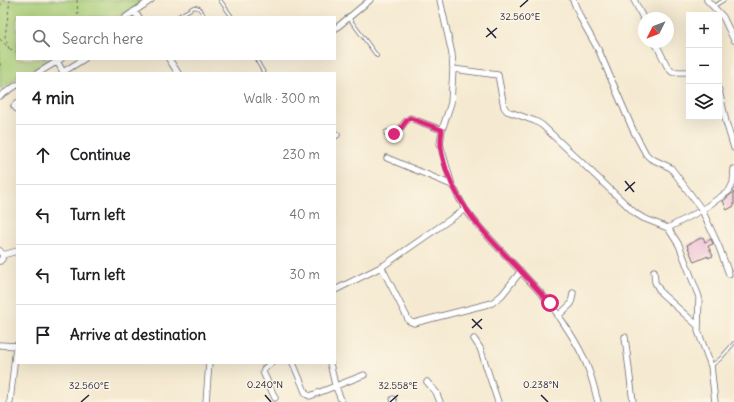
<!DOCTYPE html>
<html lang="en">
<head>
<meta charset="utf-8">
<style>
  body { margin:0; font-family:Delius,sans-serif; background:#f6f6f6; color:#202124 }
  .controls { position:absolute; right:12px; top:12px; display:grid; overflow:hidden; border-radius:0px; box-shadow:0 4px 16px #0002 }
  .controls button { width:36px; height:36px; display:grid; place-items:center; padding:0; border:0; border-bottom:1px solid #e0e0e0; background:#fff; color:#202124; font:20px sans-serif }
  .compass { position:absolute; left:638px; top:12px; width:36px; height:36px; border-radius:50%; background:#fff; box-shadow:0 4px 16px #0002; rotate:228deg }
  .stop { position:absolute; width:12px; height:12px; margin:-9px; border:3px solid #db2777; border-radius:50%; background:#fff }
  .stop.end { background:#db2777; border-color:#fff; box-shadow:0 1px 4px #0008 }
  .list { margin:0; padding:0; list-style:none }
  h2 { display:flex; justify-content:space-between; align-items:center; height:52px; margin:0; padding:0 16px; font-size:17px }
  h2 small { font-size:13px; font-weight:400; color:#757577 }
  .list li { display:grid; grid-template-columns:26px 1fr auto; gap:12px; align-items:center; box-sizing:border-box; height:60px; padding:0 16px; border-top:1px solid #e0e0e0 }
  .list b { display:block; font-size:15px; white-space:nowrap }
  .list em { font-size:13px; font-style:normal; color:#757577 }
  .icon { flex:none; width:22px; height:22px; fill:none; stroke:currentColor; stroke-width:2; stroke-linecap:round; stroke-linejoin:round }
  .map { position:relative; flex:none; width:734px; height:402px; overflow:hidden }
  .search { position:absolute; background:#fff; box-shadow:0 4px 16px #0002; left:16px; top:16px; width:320px; height:44px; display:flex; align-items:center; gap:10px; box-sizing:border-box; padding:0 14px; border-radius:0px; color:#757577; font-size:15px }
  .panel { position:absolute; background:#fff; box-shadow:0 4px 16px #0002; left:16px; top:72px; width:320px; height:292px; border-radius:0px }
  .map>svg:first-child { display:block }
</style>
</head>
<body>
<div class="map">
<svg width="734" height="402" viewBox="0 0 734 402">
  <rect width="100%" height="100%" fill="#fcf5e5"/>
  <filter id="ink" filterUnits="userSpaceOnUse"><feTurbulence type="fractalNoise" baseFrequency=".025" numOctaves="2"/><feDisplacementMap in="SourceGraphic" scale="8" xChannelSelector="R" yChannelSelector="G"/><feConvolveMatrix kernelMatrix="1 2 1 2 8 2 1 2 1" color-interpolation-filters="sRGB"/></filter>
  <filter id="wash" filterUnits="userSpaceOnUse"><feTurbulence type="fractalNoise" baseFrequency=".012" numOctaves="4" result="noise"/><feDisplacementMap in="SourceGraphic" scale="16" xChannelSelector="R" yChannelSelector="G"/><feGaussianBlur stdDeviation="0.9" result="paint"/><feColorMatrix in="noise" values="0 0 0 0 0 0 0 0 0 0 0 0 0 0 0 0 0 1.4 0 .05"/><feComposite in="paint" operator="in"/></filter>
  <g filter="url(#wash)">
    <rect width="100%" height="100%" fill="#f5ead1"/>
    <path fill="#a9ce78" stroke="#66785a" d="M0,0H147L119,17H17V59H51L28,73H17V79L0,89Z"/>
    <g id="blocks">
      <path fill="#eaabd0" d="M734,192V206L727,210L723,201Z
        M703,237L705,242L711,239L713,244L708,246L713,256L708,258V256L694,262L687,245Z"/>
    </g>
  </g>
  <g filter="url(#ink)">
    <use href="#blocks" fill-opacity="0" stroke="#6c6870" stroke-width="1"/>
    <g fill="none" stroke-linecap="round" stroke-linejoin="round">
      <defs>
        <path id="lane" d="M220,0L232,17
          M714,6L724,0
          M177,17L194,7L199,8L205,17
          M349,18L377,56
          M256,59L264,73
          M711,366L720,359L734,343"/>
        <path id="street" d="M440,0L452,54L453,69L451,103L442,130L440,144L452,185L465,209L481,229L550,303C564,324 581,347 589,371C593,381 595,392 598,402
          M573,0L581,19L599,51L633,130L646,154L650,158L671,168L702,210L719,247L729,274
          M634,0L644,20
          M707,0L723,17L734,40
          M133,12L139,17
          M126,17L151,0
          M335,29L370,0
          M655,42L667,66L672,72H689
          M169,59L178,73
          M57,61L63,72L84,59
          M453,69L498,75L504,107L507,111L535,121L542,125L635,213L643,218L668,228L679,245L699,297L698,331L711,366L715,402
          M38,73L61,59
          M719,90L726,122L734,148
          M0,96L17,85
          M17,103L14,106L17,109
          M387,133C404,135 399,124 410,118L442,130
          M335,134L337,135
          M387,158L452,185
          M668,228L702,210L729,191L733,183L734,169
          M0,251L3,255L2,259L0,261
          M3,255L17,251
          M381,266L409,321L414,323L492,303L502,295L521,271
          M654,271L655,282L661,293L698,326
          M335,290L383,266L465,209
          M558,316L571,304L573,293
          M625,337L633,402
          M474,339L480,348L498,402
          M0,345L17,346
          M271,363L264,369L263,372L275,398
          M293,363L306,394L310,396L364,375
          M330,363L335,385L342,402
          M427,382L436,392L440,402
          M393,399L394,402
          M10,402L16,346
          M206,402L209,363"/>
      </defs>
      <use href="#lane" stroke="#6c6870" stroke-width="4"/>
      <use href="#street" stroke="#6c6870" stroke-width="7"/>
      <path stroke="#6c6870" stroke-width="1" stroke-dasharray="3 3" stroke-linecap="butt" d="M77,0L78,17
        M0,6L4,0
        M0,39L8,47
        M9,49L5,37L10,0
        M10,49L17,52
        M37,59L46,61
        M0,63V69"/>
      <use href="#lane" stroke="#fff" stroke-width="2.5"/>
      <use href="#street" stroke="#fff" stroke-width="5.5"/>
    </g>
  </g>
  <g fill="none" stroke-linecap="round" stroke-linejoin="round" filter="url(#ink)">
    <path stroke="#db2777" stroke-width="5" d="M394,134C402,131 403,122 410,118L442,130C439,147 442,156 447,172C461,211 489,238 517,267C528,279 539,291 550,303"/>
  </g>
  <path fill="none" stroke="#22223b" stroke-width="1.5" d="M520,7L528,0M487,28L496,38M486,37L497,28M625,181L634,192M625,191L635,182M472,319L482,329M472,328L482,319M265,395L271,402M541,395L548,402M81,402L89,395M390,402L398,395"/>
  <g font-size="10" text-anchor="middle" fill="#22223b" stroke="#fcf5e5" stroke-width="3" stroke-linejoin="round" paint-order="stroke">
    <text x="520" y="20">32.560°E</text>
    <text x="265" y="388">0.240°N</text>
    <text x="541" y="388">0.238°N</text>
    <text x="89" y="389">32.560°E</text>
    <text x="398" y="389">32.558°E</text>
  </g>
</svg>
<div class="controls">
<button>+</button>
<button>−</button>
<button><svg class="icon" aria-label="layers" viewBox="0 0 24 24"><path d="M12 4l9 5-9 5-9-5zM3 14l9 5 9-5"/></svg></button>
</div>
<svg class="compass" viewBox="-18 -18 36 36"><path d="M0-13l5 13h-10z" fill="#e53935"/><path d="M0 13l5-13h-10z" fill="#757577"/></svg>
<div class="stop" style="left:550px;top:303px"></div>
<div class="stop end" style="left:394px;top:134px"></div>
<div class="search"><svg class="icon" aria-label="search" viewBox="0 0 24 24"><circle cx="10" cy="10" r="6"/><path d="M15 15l6 6"/></svg>Search here</div>
<section class="panel">
<h2>4 min<small>Walk · 300 m</small></h2>
<ul class="list">
<li><svg class="icon" aria-label="ahead" viewBox="0 0 24 24"><path d="M12 20V5M6 11l6-6 6 6"/></svg><div><b>Continue</b></div><em>230 m</em></li>
<li><svg class="icon" aria-label="left" viewBox="0 0 24 24"><path d="M17 20v-9H6M10 6l-5 5 5 5"/></svg><div><b>Turn left</b></div><em>40 m</em></li>
<li><svg class="icon" aria-label="left" viewBox="0 0 24 24"><path d="M17 20v-9H6M10 6l-5 5 5 5"/></svg><div><b>Turn left</b></div><em>30 m</em></li>
<li><svg class="icon" aria-label="arrive" viewBox="0 0 24 24"><path d="M6 21V4h12l-3 4 3 4H6"/></svg><div><b>Arrive at destination</b></div></li>
</ul>
</section>
</div>
</body>
</html>
